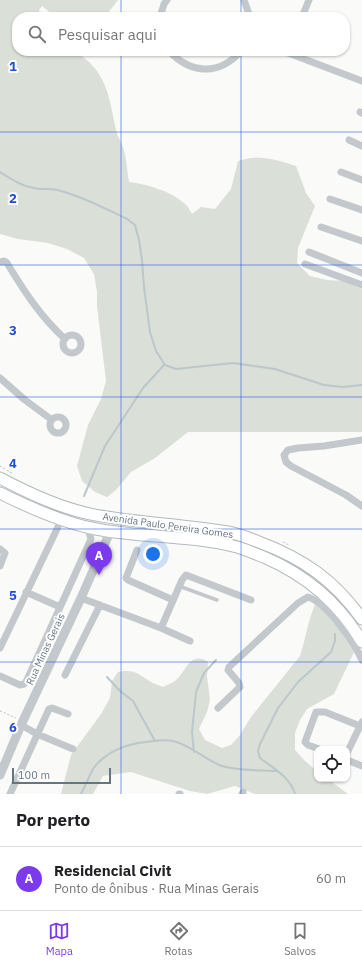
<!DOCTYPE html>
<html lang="pt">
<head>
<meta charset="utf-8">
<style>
  body { margin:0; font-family:"IBM Plex Sans",sans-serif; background:#f2f2f2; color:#202124 }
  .controls { position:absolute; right:12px; bottom:12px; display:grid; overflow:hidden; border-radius:8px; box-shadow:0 1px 3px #0004 }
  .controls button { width:36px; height:36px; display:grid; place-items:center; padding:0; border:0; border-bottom:1px solid #e0e0e0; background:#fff; color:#202124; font:20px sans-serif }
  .scale { position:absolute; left:12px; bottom:10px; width:99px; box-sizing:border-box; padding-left:4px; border:2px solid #657683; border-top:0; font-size:11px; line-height:14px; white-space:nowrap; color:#657683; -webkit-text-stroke:3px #fff; paint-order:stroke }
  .you { position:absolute; left:153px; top:554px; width:14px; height:14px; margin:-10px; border:3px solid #fff; border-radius:50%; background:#1a73e8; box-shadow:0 0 0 6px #1a73e833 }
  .badge { display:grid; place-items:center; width:26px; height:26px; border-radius:50%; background:#7c3aed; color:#fff; font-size:13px; font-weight:700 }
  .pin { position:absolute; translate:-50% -33px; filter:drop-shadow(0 1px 2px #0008) }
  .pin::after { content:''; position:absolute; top:21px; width:14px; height:12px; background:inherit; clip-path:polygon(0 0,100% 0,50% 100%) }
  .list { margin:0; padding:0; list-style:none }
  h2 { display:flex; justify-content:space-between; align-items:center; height:52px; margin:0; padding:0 16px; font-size:17px }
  h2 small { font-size:13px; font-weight:400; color:#757577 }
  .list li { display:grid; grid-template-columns:26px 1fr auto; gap:12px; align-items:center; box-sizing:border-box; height:64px; padding:0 16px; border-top:1px solid #e0e0e0 }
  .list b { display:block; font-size:15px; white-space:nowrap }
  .list p { margin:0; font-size:13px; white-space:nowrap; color:#757577 }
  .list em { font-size:13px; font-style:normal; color:#757577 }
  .icon { flex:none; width:22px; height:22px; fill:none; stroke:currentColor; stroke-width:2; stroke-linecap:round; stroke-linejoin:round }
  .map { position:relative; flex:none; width:362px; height:794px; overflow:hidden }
  .search { position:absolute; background:#fff; box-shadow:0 1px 3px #0004; left:12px; right:12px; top:12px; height:44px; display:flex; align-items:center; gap:10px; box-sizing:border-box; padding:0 14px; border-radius:16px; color:#757577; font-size:15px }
  .sheet { height:116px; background:#fff }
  nav { display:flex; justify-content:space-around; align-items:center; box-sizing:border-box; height:56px; border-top:1px solid #e0e0e0; background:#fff; font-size:11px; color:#757577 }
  nav a { display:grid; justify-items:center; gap:2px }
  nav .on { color:#7c3aed }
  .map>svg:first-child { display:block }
</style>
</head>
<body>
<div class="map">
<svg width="362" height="794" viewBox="0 0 362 794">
  <rect width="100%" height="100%" fill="#fafaf8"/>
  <path fill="#dadfd7" d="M0,0H118L105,17H56L42,6L39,10L40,17H17V51H74C107,70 109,97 116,130C118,138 123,144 124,151C127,161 127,171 129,182C146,184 171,191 185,204C188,206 190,211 192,214L201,207L215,209L231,189L238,161C260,154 275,159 296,166L306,193L315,206L298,248L297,263L310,276L327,280L342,281L362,289V432H188L155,458L131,472L116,490L107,497L95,492L82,481L77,466L88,425L101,399L106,381L97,306V292L94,274L84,258L67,249L48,243L18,239L0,234Z
    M316,602L356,648L334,694L307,709L300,720L295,733V750L305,761L317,771V779H328L348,794H255L235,786L207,794L190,791L131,772L103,776L93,794H61L71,755L101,714L110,698L112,681L118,672C136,669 137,674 151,682C154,684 159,685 163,687C167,685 172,683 175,681C186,673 189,650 208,662L207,676L210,700L207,712L199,729L205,740L222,748L231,745L240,735L251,717L300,656C306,638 308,620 316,602Z"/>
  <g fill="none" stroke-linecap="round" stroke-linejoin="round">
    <path stroke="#bbc7cb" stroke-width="2" d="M0,172C11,179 21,186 34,188C43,190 52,188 61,191C84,197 106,209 127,219L135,225L139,240L142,260L144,287L150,332L156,351L165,365L176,369L233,363L275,369L324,385L343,387L362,385
      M84,496L105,446L143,388L164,365
      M107,677L120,691L133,701L155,741
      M194,752L192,732L196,692L204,673L216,660
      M81,794C85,786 89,777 93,769C105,752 126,744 146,742C154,741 165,739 173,741C191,745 205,760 222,766C239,771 260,770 277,771
      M295,794C290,777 273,768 260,758L258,751L260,744L278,708L298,682L331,652L335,641V634"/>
    <defs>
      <path id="secondary" d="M0,478C28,493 58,507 90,514C135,523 182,524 228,532C239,534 249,538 259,542C304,559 334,580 362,619
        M0,493C30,508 63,523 96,529C143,538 191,535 237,547C247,550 256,554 266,558C307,576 339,603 362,642"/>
    </defs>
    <use href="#secondary" stroke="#b3babf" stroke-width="13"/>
    <path stroke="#bbbfc2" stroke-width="1" stroke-dasharray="2 2" stroke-linecap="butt" d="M0,466L13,474
      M283,542L289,545
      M0,711L16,718"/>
    <path stroke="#c3c8cc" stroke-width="3.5" d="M179,586L217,600"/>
    <path stroke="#c3c8cc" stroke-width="7" d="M244,0L250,17
      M160,17L164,4L167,0
      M302,17L309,0
      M169,51C191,74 219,76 241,51
      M283,51L362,81
      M360,112L362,113
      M349,140L362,146
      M341,172L362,180
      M330,199L362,210
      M321,227L362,241
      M309,252L362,273
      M0,262L4,261L7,263C24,291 40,316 65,339
      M305,264L362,285
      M63 344a9 9 0 1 1 18 0a9 9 0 1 1-18 0Z
      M0,378L25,400L52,420
      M50 425a8 8 0 1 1 16 0a8 8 0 1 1-16 0Z
      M362,440L324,446L298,448L288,450L284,455L286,462L291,466L346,495L362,506
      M0,549L5,553L0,566
      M137,550L126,578L128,580L173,600
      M26,592L60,607
      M81,598L161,628L190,641
      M161,628L182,580L186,575L251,600
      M0,648L58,527
      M65,675L100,605
      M0,676L20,685L24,684L27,680L91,539L89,532L90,528
      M218,708L240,687L239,683L228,670L229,667L298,603L308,597C327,603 354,642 362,660
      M21,725L37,734L73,749
      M319,749L308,745L305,742L316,712H325L360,726
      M347,753L362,722
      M347,760L362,766
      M10,794L49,709L52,708L68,714
      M179,794H180
      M242,794L243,792"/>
    <path stroke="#c3c8cc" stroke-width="9" d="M0,775L21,725L81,598L110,532"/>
    <use href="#secondary" stroke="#fff" stroke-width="11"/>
  </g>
  <path fill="none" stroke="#1d4ed8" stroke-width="1" stroke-opacity="0.55" d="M121,0V17M241,0V17M121,51V794M241,51V794M0,132H362M0,265H362M0,397H362M0,529H362M0,662H362"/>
  <g text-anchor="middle" stroke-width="4" stroke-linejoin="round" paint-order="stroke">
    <g font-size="10" fill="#657683" stroke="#fff">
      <text transform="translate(168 525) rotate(8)" y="4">Avenida Paulo Pereira Gomes</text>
      <text transform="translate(45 649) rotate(-65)" y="4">Rua Minas Gerais</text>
    </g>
  </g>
  <g font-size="13" text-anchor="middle" font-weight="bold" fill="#1d4ed8" stroke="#fff" stroke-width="4" stroke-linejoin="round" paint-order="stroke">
    <text x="13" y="71">1</text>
    <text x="13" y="203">2</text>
    <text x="13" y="335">3</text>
    <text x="13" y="468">4</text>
    <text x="13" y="600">5</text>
    <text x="13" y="732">6</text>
  </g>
</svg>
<div class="controls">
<button><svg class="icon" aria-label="locate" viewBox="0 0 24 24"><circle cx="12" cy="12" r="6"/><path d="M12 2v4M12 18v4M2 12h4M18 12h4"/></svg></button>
</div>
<div class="scale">100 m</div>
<div class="you"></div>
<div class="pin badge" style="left:99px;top:575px">A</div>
<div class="search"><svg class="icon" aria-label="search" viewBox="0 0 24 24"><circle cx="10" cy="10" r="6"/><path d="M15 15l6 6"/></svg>Pesquisar aqui</div>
</div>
<section class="sheet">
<h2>Por perto<small></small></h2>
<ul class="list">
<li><span class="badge">A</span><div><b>Residencial Civit</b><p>Ponto de ônibus · Rua Minas Gerais</p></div><em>60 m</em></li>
</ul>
</section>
<nav>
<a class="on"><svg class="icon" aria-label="map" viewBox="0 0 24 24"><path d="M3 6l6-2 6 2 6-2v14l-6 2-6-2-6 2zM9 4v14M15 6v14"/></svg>Mapa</a>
<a><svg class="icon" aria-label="directions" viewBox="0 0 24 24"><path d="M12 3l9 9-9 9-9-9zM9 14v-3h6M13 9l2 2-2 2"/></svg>Rotas</a>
<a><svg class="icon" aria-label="saved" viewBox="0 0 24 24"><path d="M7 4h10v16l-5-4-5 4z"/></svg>Salvos</a>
</nav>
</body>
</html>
